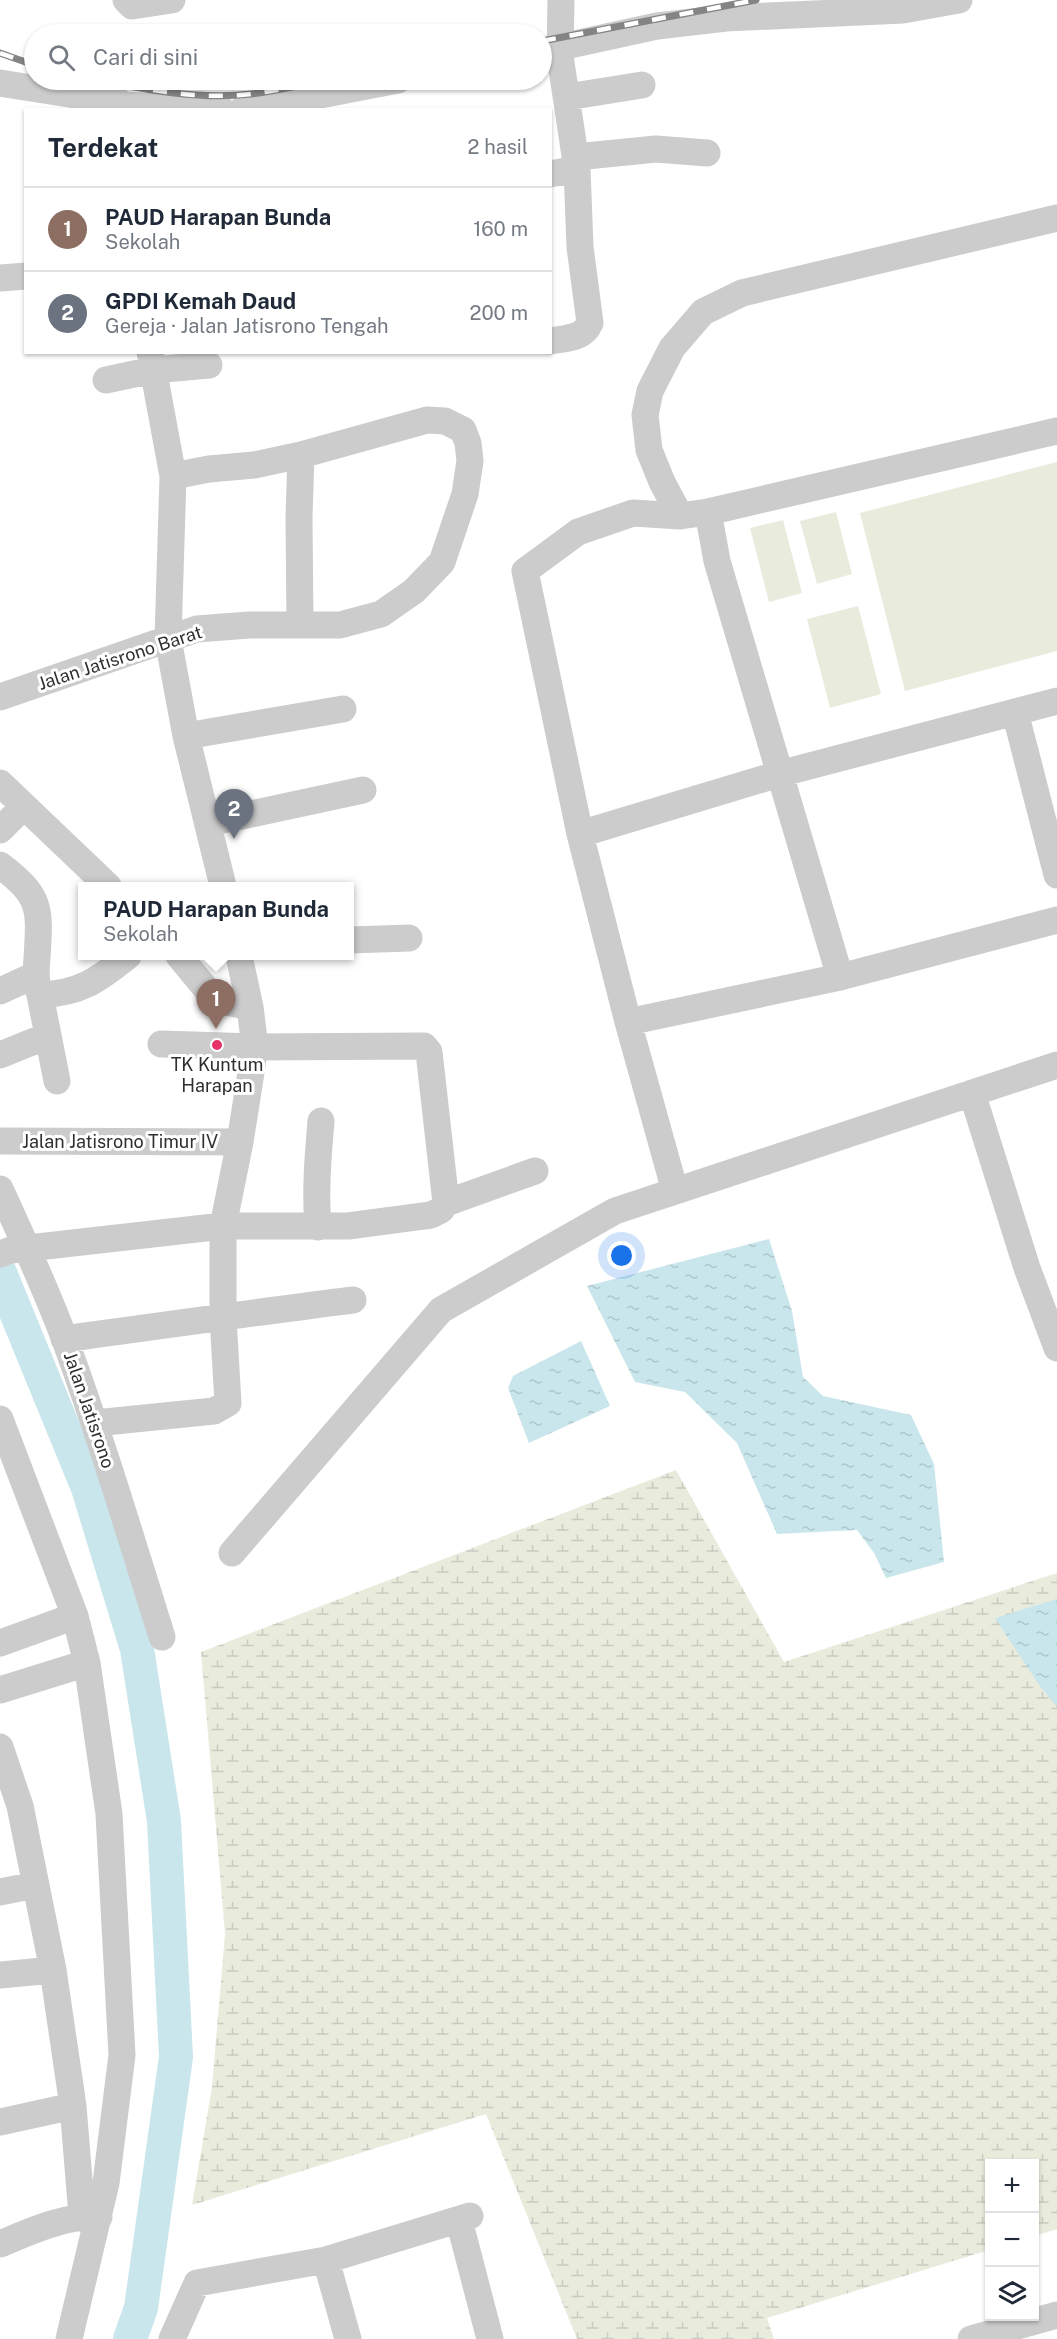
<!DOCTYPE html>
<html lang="id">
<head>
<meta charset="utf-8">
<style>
  body { margin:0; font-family:"Public Sans",sans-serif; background:#f2f2f3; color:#1f2937 }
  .controls { position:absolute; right:18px; bottom:18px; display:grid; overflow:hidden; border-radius:0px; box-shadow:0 2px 4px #0004 }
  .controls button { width:54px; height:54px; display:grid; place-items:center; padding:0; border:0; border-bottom:2px solid #e0e1e3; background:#fff; color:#1f2937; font:30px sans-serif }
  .you { position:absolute; left:622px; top:1256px; width:21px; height:21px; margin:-15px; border:4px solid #fff; border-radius:50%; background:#1a73e8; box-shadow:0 0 0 9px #1a73e833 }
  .badge { display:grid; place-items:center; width:39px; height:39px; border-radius:50%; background:#db2777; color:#fff; font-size:20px; font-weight:700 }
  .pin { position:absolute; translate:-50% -50px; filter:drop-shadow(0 2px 3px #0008) }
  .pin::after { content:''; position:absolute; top:32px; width:21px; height:18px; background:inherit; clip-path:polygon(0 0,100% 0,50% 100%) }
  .popup { position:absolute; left:78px; top:882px; width:276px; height:78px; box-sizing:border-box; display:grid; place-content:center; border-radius:0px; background:#fff; filter:drop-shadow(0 2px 4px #0005); font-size:20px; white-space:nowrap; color:#747a83 }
  .popup b { font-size:22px; color:#1f2937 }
  .popup::after { content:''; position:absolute; left:50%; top:100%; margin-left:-12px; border:12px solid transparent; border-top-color:#fff }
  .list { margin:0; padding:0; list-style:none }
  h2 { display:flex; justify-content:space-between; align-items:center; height:78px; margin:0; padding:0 24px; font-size:26px }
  h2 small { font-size:20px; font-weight:400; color:#747a83 }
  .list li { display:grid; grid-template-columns:39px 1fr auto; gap:18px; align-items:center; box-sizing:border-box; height:84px; padding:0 24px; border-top:2px solid #e0e1e3 }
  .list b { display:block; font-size:22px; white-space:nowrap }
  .list p { margin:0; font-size:20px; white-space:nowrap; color:#747a83 }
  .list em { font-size:20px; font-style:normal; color:#747a83 }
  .icon { flex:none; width:33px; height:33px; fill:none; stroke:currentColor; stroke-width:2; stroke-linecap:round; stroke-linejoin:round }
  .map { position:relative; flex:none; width:1057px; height:2339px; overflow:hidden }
  .search { position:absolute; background:#fff; box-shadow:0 2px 4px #0004; left:24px; top:24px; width:528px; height:66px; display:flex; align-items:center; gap:15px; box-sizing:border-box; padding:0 21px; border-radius:33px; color:#747a83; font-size:22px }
  .panel { position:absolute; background:#fff; box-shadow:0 2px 4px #0004; left:24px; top:108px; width:528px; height:246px; border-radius:0px }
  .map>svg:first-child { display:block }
</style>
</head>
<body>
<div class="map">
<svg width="1057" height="2339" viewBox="0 0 1057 2339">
  <defs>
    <pattern id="wetland-marsh" width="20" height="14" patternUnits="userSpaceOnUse" patternTransform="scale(1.5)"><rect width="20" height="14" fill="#e9ecdd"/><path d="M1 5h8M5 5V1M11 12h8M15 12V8" fill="none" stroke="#c8cbbe"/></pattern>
    <pattern id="water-ripples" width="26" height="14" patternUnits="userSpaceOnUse" patternTransform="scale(1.5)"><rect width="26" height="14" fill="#c9e6ec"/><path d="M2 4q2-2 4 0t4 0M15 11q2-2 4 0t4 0" fill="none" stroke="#adc6cb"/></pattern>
  </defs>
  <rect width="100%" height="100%" fill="#fff"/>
  <path fill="url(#wetland-marsh)" d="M676,1470L784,1662L1057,1573V2229L1035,2236L1034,2164H990L989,2250L767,2318L774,2339H577L486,2114L192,2205L212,2087L225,1934L201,1652Z"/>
  <path fill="#e9ecdd" d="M1057,462V651L905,691L860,513Z
    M836,512L852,574L817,584L800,521Z
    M783,520L802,593L769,602L750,528Z
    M858,606L881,694L830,708L807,619Z"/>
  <path fill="url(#water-ripples)" d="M769,1239L792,1311L803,1377L823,1396L911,1415L934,1464L944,1562L886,1578L874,1553L857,1530L777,1534L737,1443L685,1392L635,1382L587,1286Z
    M581,1341L610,1406L529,1443L508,1388L513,1376Z
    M1057,1599V1707L1039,1685L995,1618Z"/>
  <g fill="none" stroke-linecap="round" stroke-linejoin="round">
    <path stroke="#c9e6ec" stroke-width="34" d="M0,1273L88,1488L137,1649L164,1821L176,2057L141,2308L130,2339"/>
    <path stroke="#ccc" stroke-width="27" d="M126,0L132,6L172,0
      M542,51L657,26L726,18L903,10L959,0
      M0,83L120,102L127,110
      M567,97L642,85
      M123,105L222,110
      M242,110L398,80
      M576,157L656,149L707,153
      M550,174L577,169
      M0,278L26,276
      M550,341C566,338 583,339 590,323L580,247L577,169L560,56L561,0
      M150,352L173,476L168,639L186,736L223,886
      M106,380L153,370L209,365
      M173,476L209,469L254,465L301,455
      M708,512L717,561L840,977
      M680,516L662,482L649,450L645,415L650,391L672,348L703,312L742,293L1057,218
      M0,697L197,629L249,625H340L381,614L414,591L442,562L465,494L470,461L468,443L463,430L445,421L427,420L301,455L299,517L300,625
      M1015,712L1057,875
      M186,736L343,709
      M0,783L108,886
      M209,823L363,790
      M0,830L23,807
      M580,834L779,774L1057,701
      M0,865C42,897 40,908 37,958C36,971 35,982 40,995C81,993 98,980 128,956
      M350,940L409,938
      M179,956L208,991L222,1001L250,1007
      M0,991L35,975
      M40,995L57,1081
      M628,1022L840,977L1057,920
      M0,1055L47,1036
      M972,1093L1027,1268L1057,1348
      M0,1141L240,1142
      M0,1189C23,1239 46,1289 65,1340C101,1438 131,1538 162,1637
      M675,1191L628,1022L580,834L525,571L578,532L633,513L680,516L708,512L1057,431
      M446,1203L535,1171
      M318,1227C315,1192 318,1156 321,1121
      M0,1254L11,1250L223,1226H348L431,1215L441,1210L446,1203L429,1052L424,1046L255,1047L161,1044
      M64,1339C161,1326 256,1312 353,1300
      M0,1419L75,1616L87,1663L109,1814L122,2055L106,2183L69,2339
      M95,1423L214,1411L228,1403L223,1318V1226L240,1142L255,1047L250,1007L239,956
      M232,1553L441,1310L615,1211L1057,1065
      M0,1643L75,1616
      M0,1690L87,1663
      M0,1747L20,1806L53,1970
      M0,1892L35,1885
      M0,1975L53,1970L73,2106L82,2216
      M0,2122L73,2106
      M459,2220L490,2339
      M0,2244C31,2231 66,2215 99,2217
      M326,2260L348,2339
      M172,2339L197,2283L326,2260L470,2216
      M971,2339L1057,2315"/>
    <defs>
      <path id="rail" d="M542,41L756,0
        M0,53L34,65
        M98,80C147,90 201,100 251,94C277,91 303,84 329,80"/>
    </defs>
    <use href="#rail" stroke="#848484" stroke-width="7"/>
    <use href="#rail" stroke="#fff" stroke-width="4.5" stroke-dasharray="14" stroke-linecap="butt"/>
  </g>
  <circle fill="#e63266" stroke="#fff" stroke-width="2" cx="217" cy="1045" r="6"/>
  <g text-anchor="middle" stroke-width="6" stroke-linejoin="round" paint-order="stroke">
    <g font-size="18" fill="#2f2f2f" stroke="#fff">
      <text transform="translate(120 658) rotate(-18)" y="6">Jalan Jatisrono Barat</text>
      <text x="120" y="1148">Jalan Jatisrono Timur IV</text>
      <text transform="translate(89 1410) rotate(71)" y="6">Jalan Jatisrono</text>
    </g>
    <g font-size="18" fill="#2f2f2f" stroke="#fff">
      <text x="217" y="1071">TK Kuntum<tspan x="217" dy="21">Harapan</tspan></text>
    </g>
  </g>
</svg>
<div class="controls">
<button>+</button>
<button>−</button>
<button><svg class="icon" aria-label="layers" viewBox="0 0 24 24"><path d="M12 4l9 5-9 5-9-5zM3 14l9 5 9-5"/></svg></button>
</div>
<div class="you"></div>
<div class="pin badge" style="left:216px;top:1029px;background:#8d6e63">1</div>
<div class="popup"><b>PAUD Harapan Bunda</b>Sekolah</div>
<div class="pin badge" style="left:234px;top:839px;background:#6b7280">2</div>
<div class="search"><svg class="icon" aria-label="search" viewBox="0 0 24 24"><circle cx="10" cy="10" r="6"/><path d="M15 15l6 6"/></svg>Cari di sini</div>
<section class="panel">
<h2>Terdekat<small>2 hasil</small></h2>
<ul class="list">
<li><span class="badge" style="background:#8d6e63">1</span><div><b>PAUD Harapan Bunda</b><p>Sekolah</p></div><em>160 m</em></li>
<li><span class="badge" style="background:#6b7280">2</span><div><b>GPDI Kemah Daud</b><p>Gereja · Jalan Jatisrono Tengah</p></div><em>200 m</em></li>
</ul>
</section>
</div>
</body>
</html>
